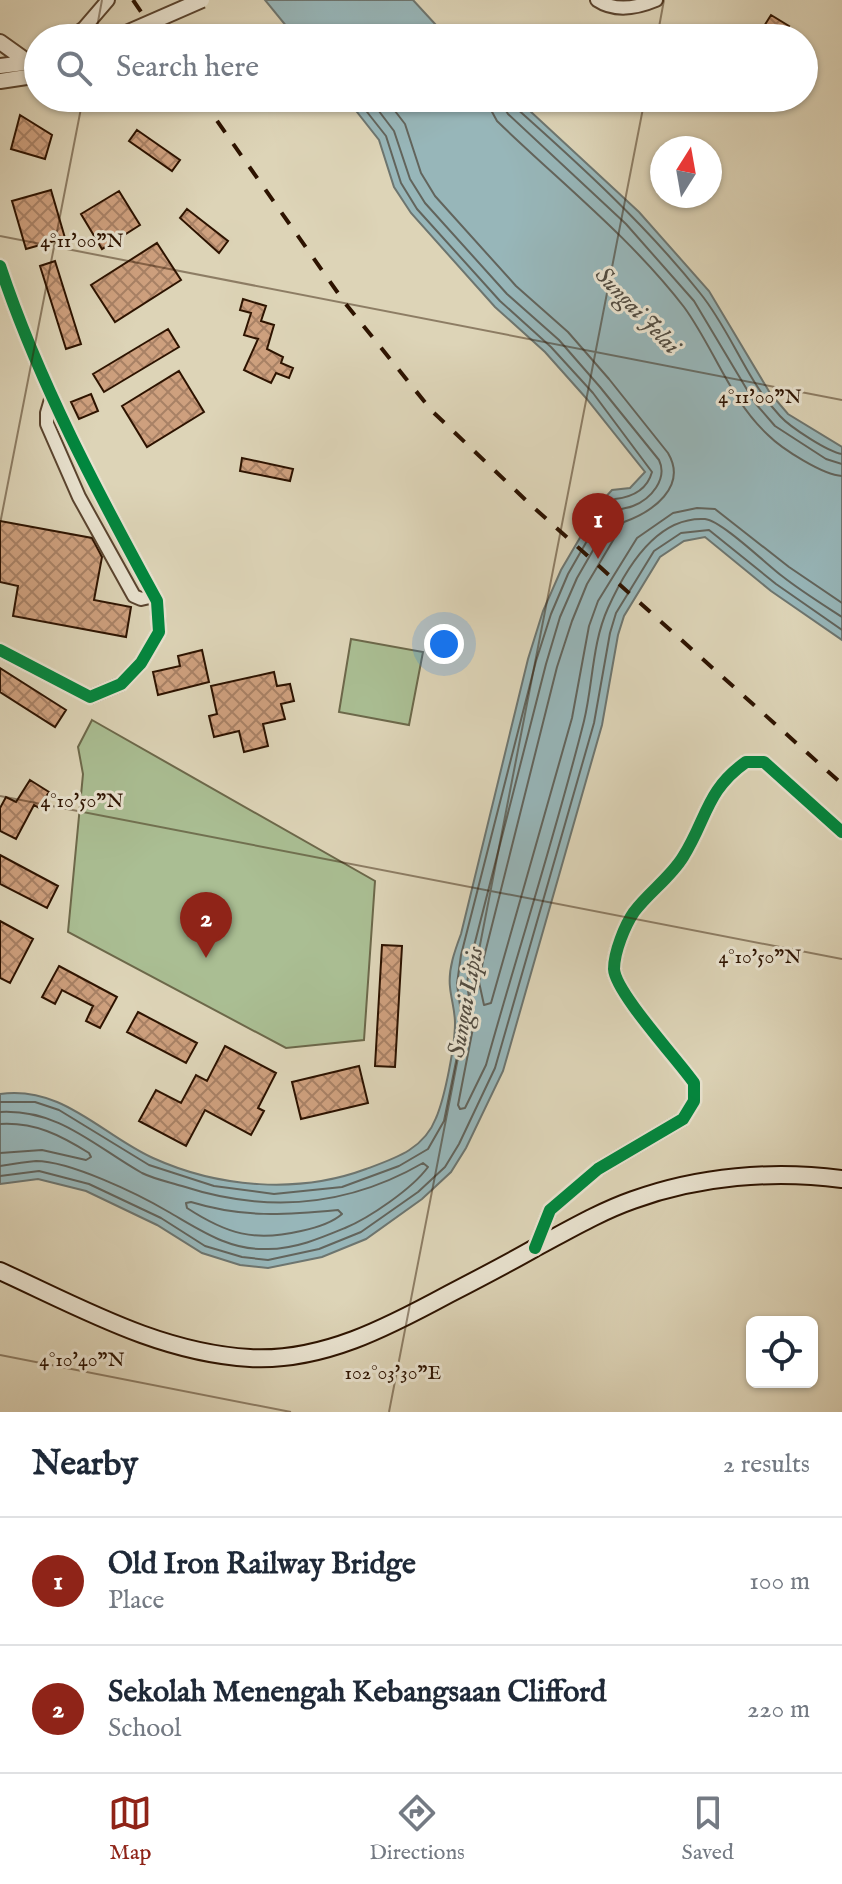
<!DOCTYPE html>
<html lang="en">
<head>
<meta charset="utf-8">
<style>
  body { margin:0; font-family:"IM FELL English",serif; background:#f2f2f3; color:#1f2937 }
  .controls { position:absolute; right:24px; bottom:24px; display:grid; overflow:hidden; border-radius:12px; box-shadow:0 2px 6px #0004 }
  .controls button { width:72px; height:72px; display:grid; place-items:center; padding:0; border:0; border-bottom:2px solid #e0e1e3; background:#fff; color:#1f2937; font:40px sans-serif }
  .compass { position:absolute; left:650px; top:136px; width:72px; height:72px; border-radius:50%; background:#fff; box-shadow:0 2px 6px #0004; rotate:11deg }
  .you { position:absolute; left:444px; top:644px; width:28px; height:28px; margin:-20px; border:6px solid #fff; border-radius:50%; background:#1a73e8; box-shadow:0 0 0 12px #1a73e833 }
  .badge { display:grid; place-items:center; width:52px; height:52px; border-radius:50%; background:#8f2418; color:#fff; font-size:26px; font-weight:700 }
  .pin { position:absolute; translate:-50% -66px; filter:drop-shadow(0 2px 4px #0008) }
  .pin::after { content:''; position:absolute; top:42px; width:28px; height:24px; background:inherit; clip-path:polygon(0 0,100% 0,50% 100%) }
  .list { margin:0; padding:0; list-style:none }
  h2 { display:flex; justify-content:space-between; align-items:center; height:104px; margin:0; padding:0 32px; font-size:34px }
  h2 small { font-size:26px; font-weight:400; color:#747a83 }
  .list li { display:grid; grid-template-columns:52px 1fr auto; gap:24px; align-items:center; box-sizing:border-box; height:128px; padding:0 32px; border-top:2px solid #e0e1e3 }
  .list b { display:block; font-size:30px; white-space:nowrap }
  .list p { margin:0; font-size:26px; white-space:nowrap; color:#747a83 }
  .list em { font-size:26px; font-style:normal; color:#747a83 }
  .icon { flex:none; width:44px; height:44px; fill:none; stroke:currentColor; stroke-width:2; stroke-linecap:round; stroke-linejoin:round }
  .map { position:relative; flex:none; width:842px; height:1412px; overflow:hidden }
  .search { position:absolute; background:#fff; box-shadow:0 2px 6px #0004; left:24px; right:24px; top:24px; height:88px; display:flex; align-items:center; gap:20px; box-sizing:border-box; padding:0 28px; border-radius:44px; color:#747a83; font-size:30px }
  .sheet { height:360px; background:#fff }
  nav { display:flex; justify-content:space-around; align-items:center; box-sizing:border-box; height:112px; border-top:2px solid #e0e1e3; background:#fff; font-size:22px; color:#747a83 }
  nav a { display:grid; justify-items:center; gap:4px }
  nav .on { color:#8f2418 }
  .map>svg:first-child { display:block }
</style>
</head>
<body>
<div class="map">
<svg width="842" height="1412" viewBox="0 0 842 1412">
  <defs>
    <pattern id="building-cross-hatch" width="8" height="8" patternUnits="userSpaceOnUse" patternTransform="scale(2)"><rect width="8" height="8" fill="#cea07e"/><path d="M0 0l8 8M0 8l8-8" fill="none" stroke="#a88165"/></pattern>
  </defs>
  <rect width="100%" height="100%" fill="#ddd4b7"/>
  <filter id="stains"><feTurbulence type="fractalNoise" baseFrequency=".0025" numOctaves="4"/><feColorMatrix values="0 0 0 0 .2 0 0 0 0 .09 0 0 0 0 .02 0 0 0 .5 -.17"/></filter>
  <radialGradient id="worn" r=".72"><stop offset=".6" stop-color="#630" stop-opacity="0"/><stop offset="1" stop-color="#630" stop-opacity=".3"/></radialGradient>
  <path fill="#aabe93" stroke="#6c684a" stroke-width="2" d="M351,639L423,652L409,725L339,712Z
    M92,720L375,881L364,1040L286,1048L68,932L83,774L78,747Z"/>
  <path fill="#97b6b9" stroke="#6d756f" stroke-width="2" d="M265,0H413L448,38H296Z
    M346,98H516L639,212L709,291L770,393L788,414L842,447V640L771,591L705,537L684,541L660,557L624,616L618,635L602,725L503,1071L466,1148L451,1172L422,1199L366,1239L322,1257L268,1268L240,1265L202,1253L157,1225L86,1191L38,1179L0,1184V1094C62,1085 102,1135 153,1158C219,1188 299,1194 366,1169C396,1158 424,1149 436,1118C445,1097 455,1045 455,1023C455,1010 451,999 450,987C448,969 455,950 461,934L528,659L543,611L561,570L601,502L612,490L630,488L645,472L586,398L545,352L495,307L411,213L394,187L379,140Z"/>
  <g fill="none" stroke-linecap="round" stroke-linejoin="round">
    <path stroke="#62645c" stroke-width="2" d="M369,98L394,131L410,179L425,203L507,294L559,340L600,387L659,460C668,479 651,499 633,506C626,509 622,507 615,512L577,578L560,617L546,664L471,958L467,983L473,1028L458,1105L460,1109L465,1108L486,1065C518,950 555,836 584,721C593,684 592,643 608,608C625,570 656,516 705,519C722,521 766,564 782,576C801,591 822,604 842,617
      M385,98L405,124L421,173L435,196L516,286L568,332L609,379L668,453C688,487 652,512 624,522L587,584L572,621L557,667L483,961L479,982L484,1005L491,1003L572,718L589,626L598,601L637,538L673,513L697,508L715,509L789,567L842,603
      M490,98L491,110L497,121C560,182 630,237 684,307C714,348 730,400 768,435C782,449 823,475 842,476
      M502,98L503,106L508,114L626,224L694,301L755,403L775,426L826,459L842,464
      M512,98L515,107C580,165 646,225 700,293C731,331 746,380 780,416C790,427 828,452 842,454
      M0,1102H35L59,1110L149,1165L214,1186L274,1194L342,1187L399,1166L428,1149L444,1121L463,1027L457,984L461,955L536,661L551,614L568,574L607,506L615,499C633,497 647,490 652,472L593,393L551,347L500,301L417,209L401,183L386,136L356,98
      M0,1112C59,1109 94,1146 142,1173C154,1179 169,1182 182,1186C265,1213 347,1207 423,1163L428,1167C412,1189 369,1218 345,1228C321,1238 295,1249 268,1249C229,1251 199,1229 167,1211C138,1194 70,1161 36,1161C24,1162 12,1164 0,1166
      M0,1124C35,1122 60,1135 89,1153L91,1157L86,1160L42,1150L0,1153
      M0,1176L39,1171L89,1184L161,1218L205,1246L242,1257L268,1260L319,1249L361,1232L418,1192L445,1167L459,1144L495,1068L594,723L610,633L616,613L654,551L681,533L709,530L776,584L842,630
      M191,1202C243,1218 284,1215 338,1210L342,1214C332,1223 315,1228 301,1231C254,1242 227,1234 187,1208L186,1203Z"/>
  </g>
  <path fill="url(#building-cross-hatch)" stroke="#2d1300" stroke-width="2" d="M771,15L789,26L781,38H772L761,31Z
    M20,115L52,135L45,159L11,149Z
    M137,130L180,160L172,171L129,141Z
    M51,190L65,238L26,249L12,201Z
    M119,191L140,225L102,249L81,214Z
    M187,209L228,241L219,253L180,218Z
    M157,243L181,280L115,322L91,285Z
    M55,261L81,344L66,349L40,266Z
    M243,299L266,306L261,321L274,325L267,349L283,357L281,363L293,368L289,378L276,373L271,383L244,370L258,339L244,335L251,313L240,310Z
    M168,329L179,347L104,392L93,374Z
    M179,371L204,412L147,447L122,406Z
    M91,394L98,411L79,419L71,402Z
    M242,458L293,469L290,481L240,471Z
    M0,521L92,538L102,557L94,600L131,607L126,637L13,616L18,586L0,582Z
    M202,650L209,682L158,695L153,672L180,666L178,656Z
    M0,668L66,710L55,727L0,692Z
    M274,672L277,686L290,684L294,701L281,704L285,719L263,724L268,746L244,752L239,731L214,737L209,716L217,714L211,686Z
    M30,780L49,792L39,808L34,805L16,839L0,831V808L6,797L16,802Z
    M0,855L58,886L47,908L0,884Z
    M0,921L33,939L10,983L0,978Z
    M382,945L402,946L395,1067L375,1066Z
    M59,966L117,997L100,1028L86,1021L93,1006L62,990L55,1004L42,997Z
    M138,1012L197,1043L186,1063L127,1032Z
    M225,1046L276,1073L258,1108L264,1111L251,1135L205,1110L186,1146L139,1121L156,1090L181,1103L196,1075L207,1081Z
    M359,1066L368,1103L301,1119L292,1082Z"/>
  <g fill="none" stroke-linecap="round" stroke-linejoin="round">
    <defs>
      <path id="minor" d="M597,0C615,12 637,8 656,0
        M70,38L84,28L108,0
        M0,266C39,383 98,493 157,601L159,632L141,663L121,684L90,697L0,650
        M52,396L47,413V424L79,497L134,596L141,599L154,596
        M535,1248L550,1210L598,1169L683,1119L694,1101V1083C678,1060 615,992 614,969C614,952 625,925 634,912C649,892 670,878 683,857C707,819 706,790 746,762H764L842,832"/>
      <path id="tertiary" d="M0,42L28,62
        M0,66L32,62L38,67
        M0,81L33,76L38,69"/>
      <path id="secondary" d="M0,1271C81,1308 160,1353 250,1358C322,1362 388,1327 449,1294C478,1279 507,1264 535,1248C567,1231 599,1212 633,1200C699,1176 773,1170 842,1179"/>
    </defs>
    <use href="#minor" stroke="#59432e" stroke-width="16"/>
    <use href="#tertiary" stroke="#59432e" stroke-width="18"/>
    <use href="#secondary" stroke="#2d1300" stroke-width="20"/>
    <use href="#minor" stroke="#e9e3d0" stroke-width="12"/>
    <use href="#tertiary" stroke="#e9e3d0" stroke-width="14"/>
    <use href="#secondary" stroke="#e9e3d0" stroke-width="16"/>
    <path stroke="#2d1300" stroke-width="4" stroke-dasharray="14 14" stroke-linecap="butt" d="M133,0L159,38
      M201,98L345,303L432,411L532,506L842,784"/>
    <defs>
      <path id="tertiary-bridge" d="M115,38L202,0"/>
    </defs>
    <use href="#tertiary-bridge" stroke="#59432e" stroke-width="18" stroke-linecap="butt"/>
    <use href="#tertiary-bridge" stroke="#e9e3d0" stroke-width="14"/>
    <defs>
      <path id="cycleway" d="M0,266C39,383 98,493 157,601L159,632L141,663L121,684L90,697L0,650
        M535,1248L550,1210L598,1169L683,1119L694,1101V1083C678,1060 615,992 614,969C614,952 625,925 634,912C649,892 670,878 683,857C707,819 706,790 746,762H764L842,832"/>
    </defs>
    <use href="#cycleway" stroke="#e9e3d0" stroke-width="17"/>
    <use href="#cycleway" stroke="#00873e" stroke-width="12"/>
  </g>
  <path fill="none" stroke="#2d1300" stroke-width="2" stroke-opacity="0.45" d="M95,38L102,0M657,38L664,0M0,236L842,400M0,524L83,98M0,796L842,959M0,1355L291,1412M389,1412L645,98"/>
  <g text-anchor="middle" stroke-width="6" stroke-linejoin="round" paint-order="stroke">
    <g font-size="24" font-style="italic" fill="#524c41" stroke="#e9e3d0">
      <text transform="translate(638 310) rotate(46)" y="8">Sungai Jelai</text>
      <text transform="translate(465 1002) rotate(-80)" y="8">Sungai Lipis</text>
    </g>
  </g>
  <g font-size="20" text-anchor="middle" fill="#2d1300" stroke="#e9e3d0" stroke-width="6" stroke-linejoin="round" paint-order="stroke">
    <text x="82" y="247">4°11'00"N</text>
    <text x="760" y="403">4°11'00"N</text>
    <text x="82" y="807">4°10'50"N</text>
    <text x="760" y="963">4°10'50"N</text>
    <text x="82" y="1366">4°10'40"N</text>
    <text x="393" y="1379">102°03'30"E</text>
  </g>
  <rect width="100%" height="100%" filter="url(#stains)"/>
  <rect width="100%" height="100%" fill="url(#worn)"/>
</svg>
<div class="controls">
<button><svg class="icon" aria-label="locate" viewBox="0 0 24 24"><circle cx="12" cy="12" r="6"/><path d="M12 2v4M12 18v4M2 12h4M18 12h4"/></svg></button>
</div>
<svg class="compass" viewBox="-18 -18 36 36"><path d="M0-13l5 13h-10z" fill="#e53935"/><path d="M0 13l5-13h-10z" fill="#747a83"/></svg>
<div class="you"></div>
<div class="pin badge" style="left:598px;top:559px">1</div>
<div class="pin badge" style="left:206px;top:958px">2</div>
<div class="search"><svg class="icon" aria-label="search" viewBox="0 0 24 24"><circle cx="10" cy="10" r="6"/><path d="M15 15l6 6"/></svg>Search here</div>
</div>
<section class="sheet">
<h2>Nearby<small>2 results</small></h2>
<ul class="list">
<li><span class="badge">1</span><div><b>Old Iron Railway Bridge</b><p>Place</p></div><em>100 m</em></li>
<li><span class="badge">2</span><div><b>Sekolah Menengah Kebangsaan Clifford</b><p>School</p></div><em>220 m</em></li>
</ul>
</section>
<nav>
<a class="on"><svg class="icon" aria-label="map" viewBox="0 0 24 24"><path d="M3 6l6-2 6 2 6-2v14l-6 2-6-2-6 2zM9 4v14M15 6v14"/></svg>Map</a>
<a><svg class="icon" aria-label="directions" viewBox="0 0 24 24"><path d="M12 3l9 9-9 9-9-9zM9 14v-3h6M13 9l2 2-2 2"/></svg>Directions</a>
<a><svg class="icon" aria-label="saved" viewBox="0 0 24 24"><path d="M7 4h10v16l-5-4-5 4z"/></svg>Saved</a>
</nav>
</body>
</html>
